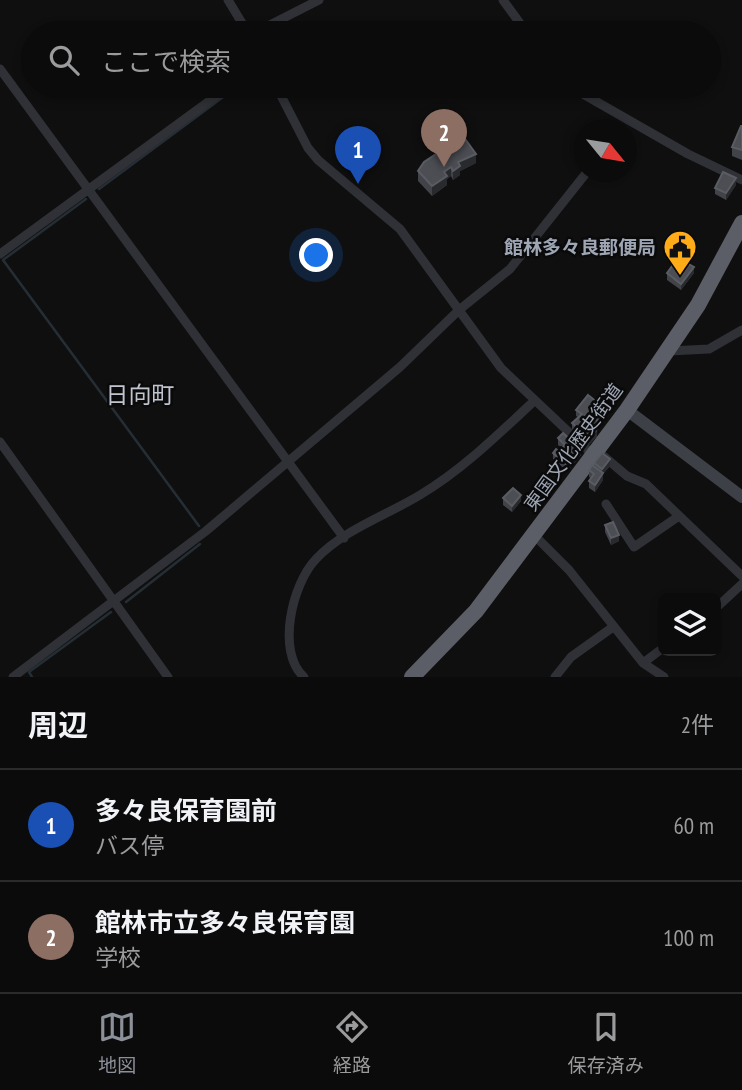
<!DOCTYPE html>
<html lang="ja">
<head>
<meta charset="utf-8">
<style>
  body { margin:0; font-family:"PT Sans Narrow","Noto Sans JP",sans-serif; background:#19191a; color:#f1f3f6 }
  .controls { position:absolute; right:21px; bottom:21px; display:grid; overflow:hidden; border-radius:10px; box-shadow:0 4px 10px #0003 }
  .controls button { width:63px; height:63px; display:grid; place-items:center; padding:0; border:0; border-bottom:2px solid #2b2b2d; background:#0b0b0c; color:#f1f3f6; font:35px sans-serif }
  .compass { position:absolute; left:574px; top:119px; width:63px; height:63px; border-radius:50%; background:#0b0b0c; box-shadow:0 4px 10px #0003; rotate:120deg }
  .you { position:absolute; left:317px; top:256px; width:24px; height:24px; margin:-18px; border:5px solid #fff; border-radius:50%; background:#1a73e8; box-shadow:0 0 0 10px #1a73e833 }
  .badge { display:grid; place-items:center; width:46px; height:46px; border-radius:50%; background:#8c9099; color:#fff; font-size:23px; font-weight:700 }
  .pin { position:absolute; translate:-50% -58px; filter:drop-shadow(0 2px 4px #0008) }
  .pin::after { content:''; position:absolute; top:37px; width:24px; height:21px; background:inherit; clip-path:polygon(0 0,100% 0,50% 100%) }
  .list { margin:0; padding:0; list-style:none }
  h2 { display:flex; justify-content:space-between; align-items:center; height:91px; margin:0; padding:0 28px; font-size:30px }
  h2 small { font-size:23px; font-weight:400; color:#9a9b9d }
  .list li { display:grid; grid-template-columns:46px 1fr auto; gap:21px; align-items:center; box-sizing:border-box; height:112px; padding:0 28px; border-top:2px solid #2b2b2d }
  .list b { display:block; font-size:26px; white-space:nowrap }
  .list p { margin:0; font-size:23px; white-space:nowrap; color:#9a9b9d }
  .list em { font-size:23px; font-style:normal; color:#9a9b9d }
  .icon { flex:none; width:38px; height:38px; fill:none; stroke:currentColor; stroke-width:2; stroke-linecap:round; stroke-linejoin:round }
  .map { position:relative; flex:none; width:742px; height:677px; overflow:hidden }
  .search { position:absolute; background:#0b0b0c; box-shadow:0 4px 10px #0003; left:21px; right:21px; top:21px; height:77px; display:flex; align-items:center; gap:18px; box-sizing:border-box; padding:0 24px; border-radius:38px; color:#9a9b9d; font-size:26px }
  .sheet { height:315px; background:#0b0b0c }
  nav { display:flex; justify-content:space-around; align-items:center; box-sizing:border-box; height:98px; border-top:2px solid #2b2b2d; background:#0b0b0c; font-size:19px; color:#9a9b9d }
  nav a { display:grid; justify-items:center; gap:4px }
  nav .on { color:#8c9099 }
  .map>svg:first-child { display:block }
</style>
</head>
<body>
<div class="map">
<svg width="742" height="677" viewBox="0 0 742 677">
  <rect width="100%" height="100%" fill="#0f0f10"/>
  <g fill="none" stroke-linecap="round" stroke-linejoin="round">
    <path stroke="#252e35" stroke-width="2.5" d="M99,189L238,86
      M86,199L3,260L199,526
      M126,602L200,544
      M32,677L29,672L111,612"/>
    <path stroke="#2f3136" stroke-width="9" d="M228,0L248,33
      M503,0L527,33
      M254,33L319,0
      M0,69L344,538
      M276,86L308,148L318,160L400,229L501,368L593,455
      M569,86L688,154L742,180
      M0,254L230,86
      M669,351L709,349L742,330
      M0,442L168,677
      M601,454L627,476L646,484L742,576
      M606,504L634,547L679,516
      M534,535L569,570L643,663L664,677
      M716,608L742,584
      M643,663L663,648
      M13,677L206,531L400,367L459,310L510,269L587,172
      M304,677C276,652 292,584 316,559C343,530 387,515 420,495C462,470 500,433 535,400
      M555,677L571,657L613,627"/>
    <path stroke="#3d4046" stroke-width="12" d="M627,410L742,497"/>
    <path stroke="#5b5e67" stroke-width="16" d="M412,677L476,611L627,410L698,305L742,223"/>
  </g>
  <path fill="#424349" d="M742,126V160L732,156V147Z
    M476,163L460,171V175L453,180L451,176L447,179V185L432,196L418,181V171Z
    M736,185L726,200L715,194V188Z
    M667,273H694L681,290L667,280Z
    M576,410L607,416L597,428L591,422L590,423L597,436L589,445L572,429V423L578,417L576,416Z
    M558,438L581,455L567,471L553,459V453L559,451L562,448L558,445Z
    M594,463L610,466L603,474V480L595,492L589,488V481L591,478L589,477V470L594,467Z
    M503,498L521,501L512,512L503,505Z
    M605,525L619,541L611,545L605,532Z"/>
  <path fill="#292a2d" d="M476,154V163L460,171V175L453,180V171L458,162Z
    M451,167V176L447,179V185L432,196V186L444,172Z
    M736,178V185L726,200V193Z
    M694,267V273L681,290V284Z
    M607,410V416L597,428V421Z
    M597,429V436L589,445V439Z
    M581,449V455L567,471V465Z
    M610,459V466L603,474V480L595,492V485L602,475V469Z
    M521,495V501L512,512V506Z
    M619,535V541L611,545V538Z"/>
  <path fill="#4c4e54" stroke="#595c63" stroke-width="2" d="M741,126H742V150L732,147Z
    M463,136L476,154L458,162L460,166L453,171L451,167L444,172L447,176L432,186L418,171L424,162Z
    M723,172L736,178L726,193L715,188Z
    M678,258L694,267L681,284L667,273Z
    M588,395L607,410L597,421L591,416L587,420L597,429L589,439L572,423L582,414L576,410Z
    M563,433L581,449L567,465L553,453L556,449L559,451L565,445L558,438Z
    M602,453L610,459L602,469L594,463Z
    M592,465L603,473L595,485L589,481L594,474L589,470Z
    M513,488L521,495L512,506L503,498Z
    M613,522L619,535L611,538L605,525Z"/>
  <defs>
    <symbol id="civic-pin" viewBox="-11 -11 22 30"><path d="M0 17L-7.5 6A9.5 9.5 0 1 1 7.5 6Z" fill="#ffac18" stroke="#0a0a0b"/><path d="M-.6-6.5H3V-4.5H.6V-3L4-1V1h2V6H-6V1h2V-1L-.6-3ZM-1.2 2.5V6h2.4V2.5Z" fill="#111"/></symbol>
  </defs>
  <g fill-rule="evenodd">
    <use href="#civic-pin" x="661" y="228" width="38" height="52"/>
  </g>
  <g text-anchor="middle" stroke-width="5" stroke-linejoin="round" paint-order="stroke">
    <g font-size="19" font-weight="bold" fill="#9ea5b3" stroke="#0a0a0b" text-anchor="end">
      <text x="656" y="254">館林多々良郵便局</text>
    </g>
    <g font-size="19" fill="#9ea5b3" stroke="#0a0a0b">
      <text transform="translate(573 447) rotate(-54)" y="7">東国文化歴史街道</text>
    </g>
    <g font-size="23" fill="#c0c4ce" stroke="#0a0a0b">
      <text x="140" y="403">日向町</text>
    </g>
  </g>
</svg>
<div class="controls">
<button><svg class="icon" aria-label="layers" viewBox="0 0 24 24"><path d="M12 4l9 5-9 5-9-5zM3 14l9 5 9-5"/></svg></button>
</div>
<svg class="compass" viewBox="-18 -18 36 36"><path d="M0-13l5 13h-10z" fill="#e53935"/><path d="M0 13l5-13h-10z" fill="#9a9b9d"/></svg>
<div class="you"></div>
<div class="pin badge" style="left:358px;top:184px;background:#1a4fb4">1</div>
<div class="pin badge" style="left:444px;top:167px;background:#8d6e63">2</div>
<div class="search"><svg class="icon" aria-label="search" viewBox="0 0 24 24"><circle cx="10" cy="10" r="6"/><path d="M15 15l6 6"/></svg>ここで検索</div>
</div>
<section class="sheet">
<h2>周辺<small>2件</small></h2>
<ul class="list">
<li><span class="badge" style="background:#1a4fb4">1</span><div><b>多々良保育園前</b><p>バス停</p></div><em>60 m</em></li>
<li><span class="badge" style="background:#8d6e63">2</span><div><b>館林市立多々良保育園</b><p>学校</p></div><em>100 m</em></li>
</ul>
</section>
<nav>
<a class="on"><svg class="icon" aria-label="map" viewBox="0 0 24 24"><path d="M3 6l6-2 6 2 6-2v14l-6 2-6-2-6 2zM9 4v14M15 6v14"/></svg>地図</a>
<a><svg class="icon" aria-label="directions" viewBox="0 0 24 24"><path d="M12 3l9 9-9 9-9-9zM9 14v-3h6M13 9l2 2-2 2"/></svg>経路</a>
<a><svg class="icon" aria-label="saved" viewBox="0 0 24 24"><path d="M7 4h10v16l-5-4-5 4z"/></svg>保存済み</a>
</nav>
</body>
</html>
